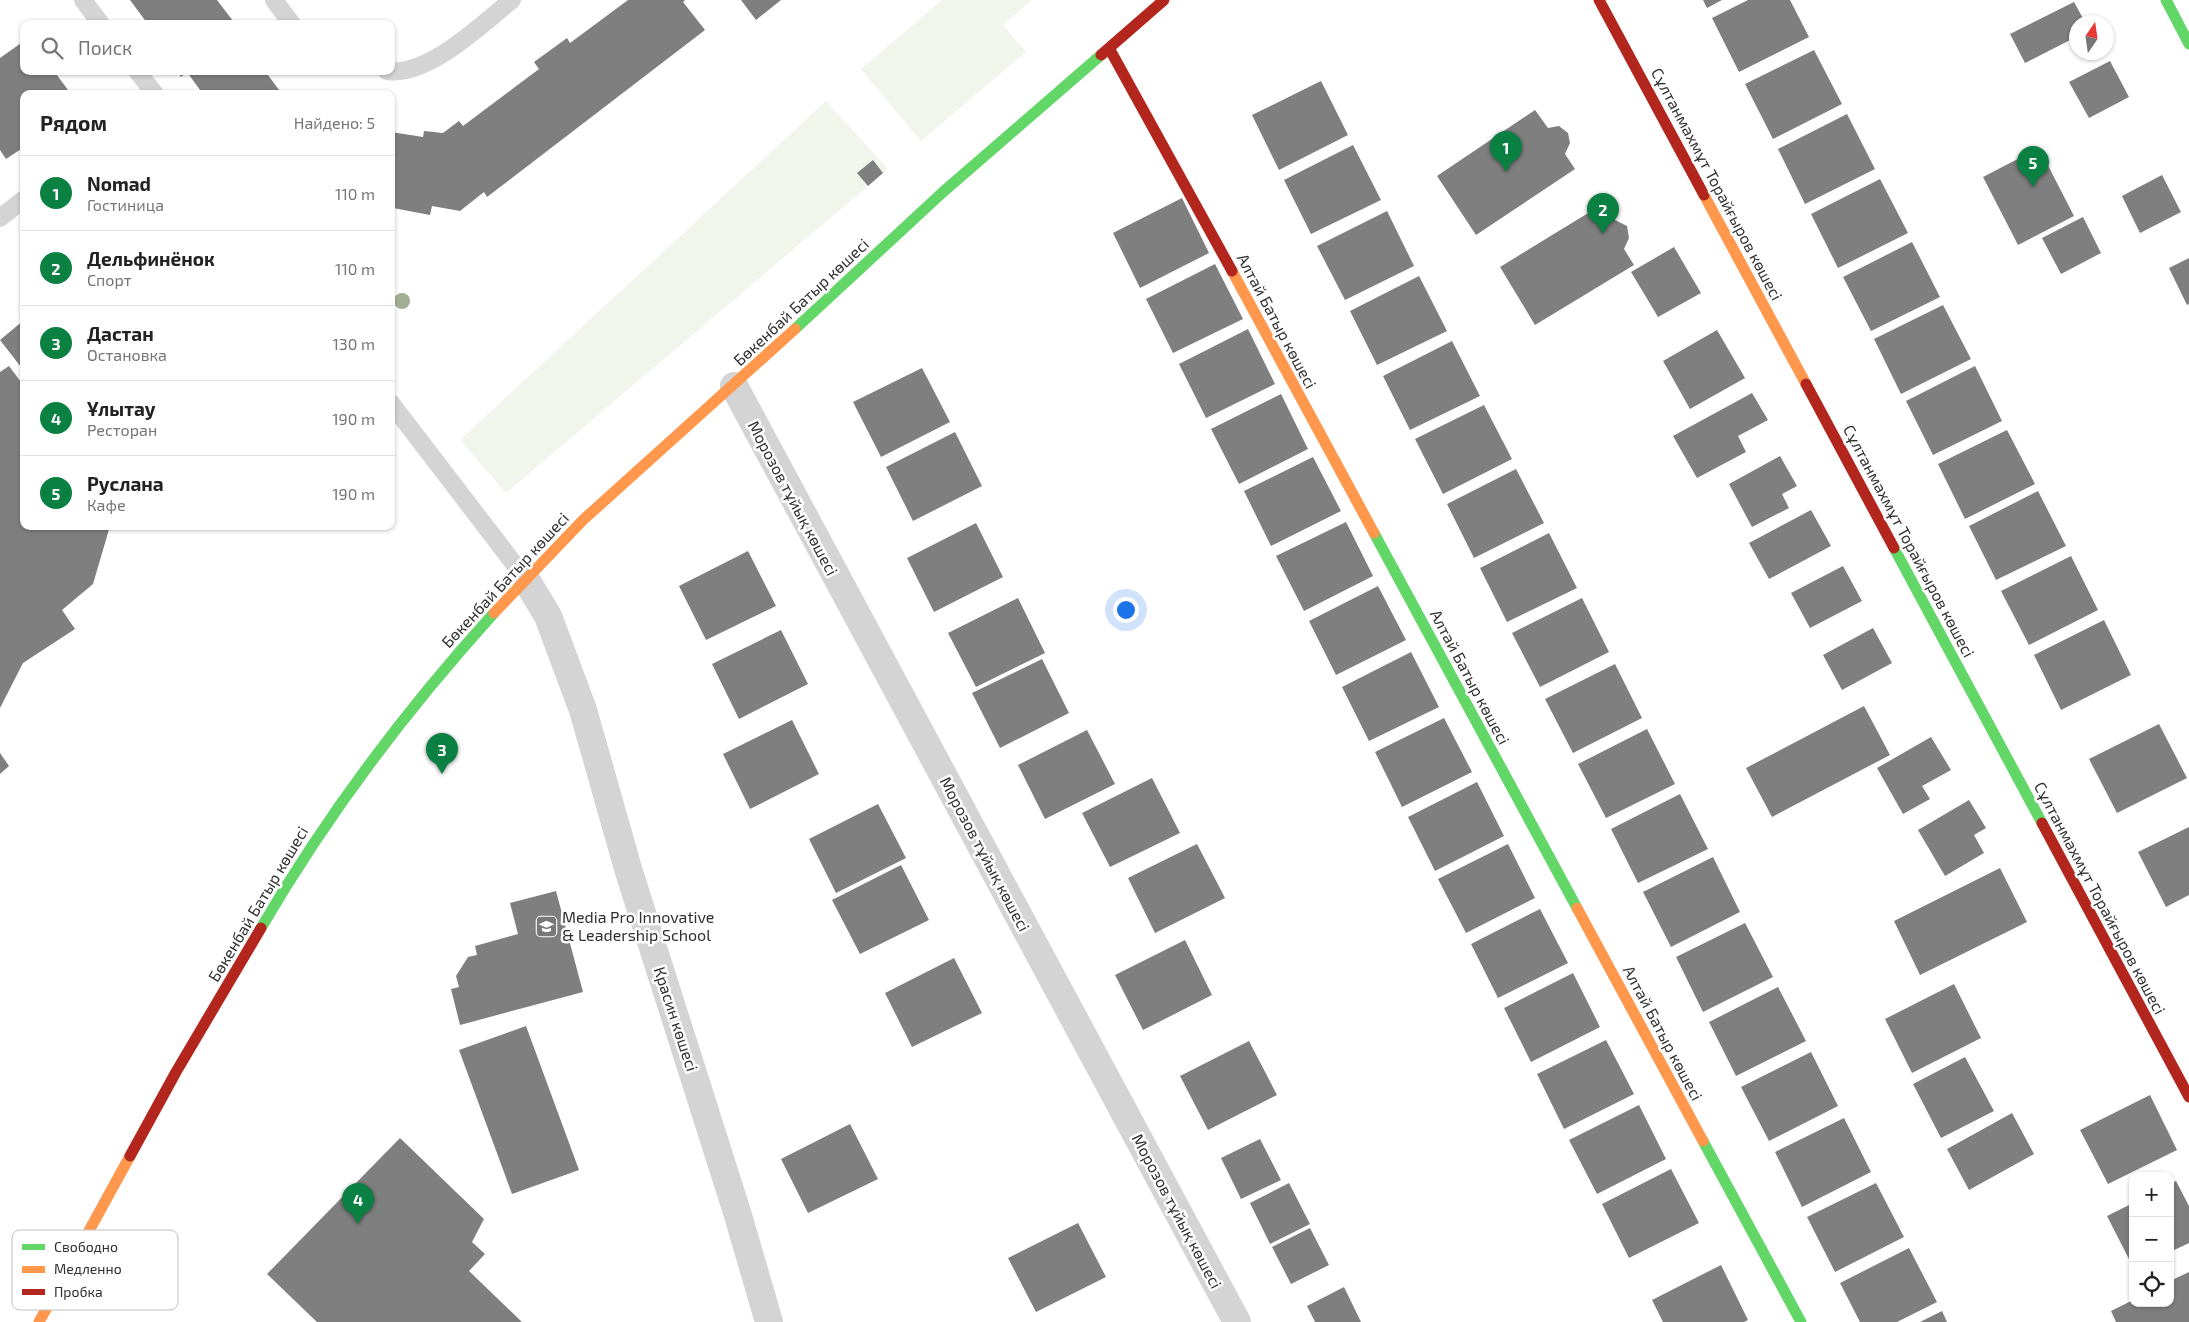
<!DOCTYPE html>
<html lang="ru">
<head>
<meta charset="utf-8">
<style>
  body { margin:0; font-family:"Exo 2",sans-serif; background:#f2f2f2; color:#222 }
  .controls { position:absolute; right:15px; bottom:15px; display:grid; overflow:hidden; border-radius:10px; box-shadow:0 1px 4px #0004 }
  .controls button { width:45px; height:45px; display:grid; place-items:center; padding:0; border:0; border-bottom:1px solid #e0e0e0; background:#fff; color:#222; font:25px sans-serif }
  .compass { position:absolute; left:2069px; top:15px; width:45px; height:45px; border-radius:50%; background:#fff; box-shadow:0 1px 4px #0004; rotate:13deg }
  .you { position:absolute; left:1125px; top:609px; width:18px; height:18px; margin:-12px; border:4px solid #fff; border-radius:50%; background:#1a73e8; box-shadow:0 0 0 8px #1a73e833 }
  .badge { display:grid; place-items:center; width:32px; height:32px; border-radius:50%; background:#0b8043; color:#fff; font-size:16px; font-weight:700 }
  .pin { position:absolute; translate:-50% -41px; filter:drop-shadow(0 1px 2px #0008) }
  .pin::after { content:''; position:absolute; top:26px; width:18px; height:15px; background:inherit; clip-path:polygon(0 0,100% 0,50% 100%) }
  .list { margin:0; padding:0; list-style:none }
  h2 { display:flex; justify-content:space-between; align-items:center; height:65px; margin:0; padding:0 20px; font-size:21px }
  h2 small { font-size:16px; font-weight:400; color:#767676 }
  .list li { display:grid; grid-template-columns:32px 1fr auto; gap:15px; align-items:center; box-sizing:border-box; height:75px; padding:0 20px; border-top:1px solid #e0e0e0 }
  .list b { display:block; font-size:19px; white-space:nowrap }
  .list p { margin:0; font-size:16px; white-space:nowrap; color:#767676 }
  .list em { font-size:16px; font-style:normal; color:#767676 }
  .icon { flex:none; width:28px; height:28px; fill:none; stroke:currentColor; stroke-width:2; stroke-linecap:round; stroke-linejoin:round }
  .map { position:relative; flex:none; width:2189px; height:1322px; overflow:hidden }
  .search { position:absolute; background:#fff; box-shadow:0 1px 4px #0004; left:20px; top:20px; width:375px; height:55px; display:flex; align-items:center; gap:12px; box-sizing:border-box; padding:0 18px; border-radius:10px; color:#767676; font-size:19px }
  .panel { position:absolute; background:#fff; box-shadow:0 1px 4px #0004; left:20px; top:90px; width:375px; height:440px; border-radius:10px }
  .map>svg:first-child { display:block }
</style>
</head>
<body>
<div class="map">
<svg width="2189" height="1322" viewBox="0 0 2189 1322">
  <rect width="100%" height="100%" fill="#fff"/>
  <path fill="#f1f5ec" d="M942,0H1032L1003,25L1026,52L921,141L861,69Z
    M826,101L888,169L506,493L460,440Z"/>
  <path fill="#7f7f7f" d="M130,0H217L233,21L231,24H145L147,23Z
    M628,0H685L683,2L705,30L487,197L484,192L460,211L432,206L430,215L393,208L394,203L391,202V132L423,137L424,131L443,133L459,121L463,126L539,69L534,62L567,38L570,43Z
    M741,0H781L756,20Z
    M1703,0H1722L1707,8Z
    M1748,0H1790L1809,37L1739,72L1712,18Z
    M2074,2L2085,22H2076V37L2025,63L2010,34Z
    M24,41V71H54L71,94H24V147L6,159L0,150V58Z
    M1814,50L1842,104L1773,139L1745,84Z
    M2110,61L2129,97L2089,118L2069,82Z
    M177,71H265L282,94H203L187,72L181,77Z
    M1321,81L1348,135L1279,170L1252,115Z
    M1535,110L1548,128L1559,126L1568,133L1570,143L1565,154L1575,169L1476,235L1437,176Z
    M1847,114L1875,169L1805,204L1778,149Z
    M1353,145L1381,200L1311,234L1284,180Z
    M2039,148L2074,216L2018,245L1983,177Z
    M873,160L883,173L868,186L857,173Z
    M2162,175L2181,212L2140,233L2122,196Z
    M1880,179L1908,233L1838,268L1811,214Z
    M1182,198L1209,253L1140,288L1113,233Z
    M1598,207L1606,220H1615L1627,226L1629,238L1624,249L1634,265L1535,325L1500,267Z
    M1387,211L1414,266L1345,300L1317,246Z
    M2083,217L2101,253L2061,274L2042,238Z
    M1912,242L1940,297L1871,331L1843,277Z
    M1674,247L1701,293L1658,317L1631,272Z
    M2189,258V304L2187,305L2169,268Z
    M1215,264L1243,319L1173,353L1146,299Z
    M1419,276L1447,331L1377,365L1350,311Z
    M1943,305L1971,359L1901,394L1874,339Z
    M24,320V371L0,340Z
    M1248,329L1275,384L1206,418L1179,364Z
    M1717,330L1745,378L1690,409L1663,361Z
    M1452,341L1480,396L1410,430L1383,376Z
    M9,366L24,386V526H110L93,584L62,610L75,629L23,663L0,708V372Z
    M1975,366L2002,421L1933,455L1906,401Z
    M922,368L950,422L881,457L853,402Z
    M1752,393L1768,420L1738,436L1746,452L1697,478L1673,436Z
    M1281,394L1308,449L1239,484L1211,429Z
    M1484,405L1512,459L1443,494L1415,439Z
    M2007,430L2035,484L1965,519L1938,464Z
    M955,432L982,486L913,521L886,467Z
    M1780,456L1797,486L1782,494L1789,508L1752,527L1729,484Z
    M1313,457L1341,511L1271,546L1244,491Z
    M1516,469L1544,523L1474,558L1447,504Z
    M2038,491L2066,546L1996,580L1969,526Z
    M1811,510L1831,546L1769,579L1749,543Z
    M1346,522L1373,576L1304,611L1276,556Z
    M976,523L1003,577L934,612L907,558Z
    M1549,533L1577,588L1507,622L1480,568Z
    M748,551L776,606L706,640L679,586Z
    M2071,556L2098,610L2029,645L2001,591Z
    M1843,566L1862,601L1810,628L1791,593Z
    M1378,586L1406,640L1336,675L1309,621Z
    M1018,598L1045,653L976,687L948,633Z
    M1582,598L1609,652L1540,687L1512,633Z
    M2104,620L2131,675L2061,710L2034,655Z
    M1873,628L1892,663L1842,690L1823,655Z
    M781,630L808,684L739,719L712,664Z
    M1411,652L1439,707L1369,741L1342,687Z
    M1042,659L1069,713L1000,748L972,693Z
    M1615,664L1642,718L1573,753L1545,699Z
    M1864,706L1890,755L1772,817L1746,768Z
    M1444,718L1472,772L1402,807L1375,752Z
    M792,720L819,774L750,809L723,754Z
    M2159,724L2187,778L2117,813L2089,759Z
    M1647,729L1675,784L1606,818L1578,764Z
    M1087,730L1115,784L1045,819L1018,765Z
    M1931,737L1951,770L1922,786L1930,799L1903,814L1877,768Z
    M0,753L9,766L0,774Z
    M1152,778L1180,833L1110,867L1082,813Z
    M1477,782L1504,836L1435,871L1408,817Z
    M1680,794L1708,849L1638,883L1611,829Z
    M1969,800L1986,828L1974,835L1984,853L1945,876L1918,830Z
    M878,804L906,858L836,893L809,839Z
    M2189,827V895L2166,907L2138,852Z
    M1197,844L1225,898L1155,933L1128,878Z
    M1508,844L1535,898L1466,933L1438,879Z
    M1713,857L1740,912L1671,947L1643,892Z
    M901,865L929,920L860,954L832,900Z
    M2000,868L2027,922L1920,975L1894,921Z
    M556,891L583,992L460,1025L451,989L459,987L456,976L468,957L477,955L475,946L518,934L510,903Z
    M1540,909L1568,963L1498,998L1471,944Z
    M1745,923L1773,977L1703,1012L1676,957Z
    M1185,940L1212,995L1143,1030L1115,975Z
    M954,958L982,1013L912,1047L885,993Z
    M1573,973L1600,1027L1531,1062L1504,1008Z
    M1954,984L1981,1038L1912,1073L1885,1019Z
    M1778,987L1806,1041L1736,1076L1709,1022Z
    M526,1026L579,1170L512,1194L459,1050Z
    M1606,1040L1634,1094L1564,1129L1537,1074Z
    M1249,1041L1277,1095L1208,1130L1180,1076Z
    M1811,1052L1838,1106L1769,1141L1741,1087Z
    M1965,1057L1994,1111L1941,1138L1913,1084Z
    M2150,1095L2177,1150L2108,1184L2080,1130Z
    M1639,1105L1666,1159L1597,1194L1569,1140Z
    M2012,1113L2034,1154L1969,1190L1947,1149Z
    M1844,1118L1871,1172L1802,1207L1775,1152Z
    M850,1124L878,1179L808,1213L781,1159Z
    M400,1138L484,1219L472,1242L485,1254L469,1271L522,1322H317L267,1274Z
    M1260,1139L1281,1180L1241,1199L1221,1158Z
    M1671,1169L1699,1223L1629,1258L1602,1204Z
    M2176,1181L2189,1206V1243L2170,1252V1184Z
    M1289,1183L1310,1224L1270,1244L1250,1203Z
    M1876,1183L1904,1237L1835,1272L1807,1217Z
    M2133,1203V1267L2107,1216Z
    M1078,1223L1106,1277L1036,1312L1008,1258Z
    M1310,1228L1329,1265L1291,1284L1272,1247Z
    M1909,1248L1937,1302L1897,1322H1860L1840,1283Z
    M1721,1265L1748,1320L1744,1322H1663L1652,1300Z
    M2189,1272V1322H2116L2111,1311L2133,1300V1303H2170V1281Z
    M1344,1287L1361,1322H1315L1307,1306Z
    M1942,1311L1947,1322H1920Z"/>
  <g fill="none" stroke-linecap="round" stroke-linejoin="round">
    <path stroke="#d4d4d4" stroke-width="18" d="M83,0L101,24
      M274,0L292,24
      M137,71L155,94
      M387,71C428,77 481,25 512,0
      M0,218L24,199
      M391,403L525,578"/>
    <path stroke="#d4d4d4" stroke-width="28" d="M734,386L1237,1322
      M525,578L548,616L583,710L629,872L737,1212L769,1322"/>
    <path stroke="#63d668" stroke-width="11" d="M2166,0L2189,44
      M795,329L943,192L1101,55
      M1374,533L1577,908
      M1894,548L2042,823
      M261,928C327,815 406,710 494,613
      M1703,1141L1801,1322"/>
    <path stroke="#ff974d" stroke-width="11" d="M1704,195L1806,384
      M1232,271L1374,533
      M494,613L583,520L795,329
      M1577,908L1703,1141
      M39,1322L130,1156"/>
    <path stroke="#b3261e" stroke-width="11" d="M1599,0L1704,195
      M1109,48L1232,271
      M1101,55L1164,0
      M1806,384L1894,548
      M2042,823L2189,1097
      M130,1156L176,1072L261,928"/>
  </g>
  <circle fill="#a2af93" cx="402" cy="301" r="8"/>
  <defs>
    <symbol id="school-square" viewBox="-11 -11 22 22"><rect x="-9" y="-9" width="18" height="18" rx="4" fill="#787878" stroke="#fff"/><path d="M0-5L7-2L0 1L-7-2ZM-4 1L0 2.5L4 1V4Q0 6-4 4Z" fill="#fff"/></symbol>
  </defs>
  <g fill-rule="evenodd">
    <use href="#school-square" x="534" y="914" width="25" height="25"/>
  </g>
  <g text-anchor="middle" stroke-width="5" stroke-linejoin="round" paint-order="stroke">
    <g font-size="16" fill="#303030" stroke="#fff">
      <text transform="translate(1717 184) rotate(62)" y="6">Сұлтанмахмұт Торайғыров көшесі</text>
      <text transform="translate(801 302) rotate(-43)" y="6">Бөкенбай Батыр көшесі</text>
      <text transform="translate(1277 321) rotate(62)" y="6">Алтай Батыр көшесі</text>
      <text transform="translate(793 498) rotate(62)" y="6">Морозов тұйық көшесі</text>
      <text transform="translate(1909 541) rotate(62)" y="6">Сұлтанмахмұт Торайғыров көшесі</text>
      <text transform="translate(505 580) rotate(-47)" y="6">Бөкенбай Батыр көшесі</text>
      <text transform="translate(1470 677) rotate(62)" y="6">Алтай Батыр көшесі</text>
      <text transform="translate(985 854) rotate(62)" y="6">Морозов тұйық көшесі</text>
      <text transform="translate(2100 898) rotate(62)" y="6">Сұлтанмахмұт Торайғыров көшесі</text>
      <text transform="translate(258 904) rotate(-59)" y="6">Бөкенбай Батыр көшесі</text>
      <text transform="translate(676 1019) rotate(72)" y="6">Красин көшесі</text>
      <text transform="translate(1663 1033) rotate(62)" y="6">Алтай Батыр көшесі</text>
      <text transform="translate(1177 1211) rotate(62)" y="6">Морозов тұйық көшесі</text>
    </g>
    <g font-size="16" fill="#303030" stroke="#fff" text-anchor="start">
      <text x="562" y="923">Media Pro Innovative<tspan x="562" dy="18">&amp; Leadership School</tspan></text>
    </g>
  </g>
  <rect x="12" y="1230" width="166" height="80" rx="8" fill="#fff" stroke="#c1c1c1" stroke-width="1"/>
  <rect x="22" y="1244" width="23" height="6" fill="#63d668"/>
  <rect x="22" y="1266" width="23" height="7" fill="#ff974d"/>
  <rect x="22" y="1289" width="23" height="6" fill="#b3261e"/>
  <g font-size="14" fill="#303030">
    <text x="54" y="1252">Свободно</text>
    <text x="54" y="1274">Медленно</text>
    <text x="54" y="1297">Пробка</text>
  </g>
</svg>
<div class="controls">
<button>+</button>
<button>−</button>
<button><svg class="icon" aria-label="locate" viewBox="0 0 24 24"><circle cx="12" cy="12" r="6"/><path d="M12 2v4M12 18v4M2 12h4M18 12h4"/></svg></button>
</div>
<svg class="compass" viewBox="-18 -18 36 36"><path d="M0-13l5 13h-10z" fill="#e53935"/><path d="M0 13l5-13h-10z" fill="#767676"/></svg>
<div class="you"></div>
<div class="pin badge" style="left:1506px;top:172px">1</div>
<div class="pin badge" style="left:1603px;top:234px">2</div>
<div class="pin badge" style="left:442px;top:774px">3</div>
<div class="pin badge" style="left:358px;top:1224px">4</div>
<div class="pin badge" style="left:2033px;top:187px">5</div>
<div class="search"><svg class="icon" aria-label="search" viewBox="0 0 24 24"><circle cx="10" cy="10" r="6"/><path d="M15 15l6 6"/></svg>Поиск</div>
<section class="panel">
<h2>Рядом<small>Найдено: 5</small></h2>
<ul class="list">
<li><span class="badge">1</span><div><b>Nomad</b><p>Гостиница</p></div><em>110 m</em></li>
<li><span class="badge">2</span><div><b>Дельфинёнок</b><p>Спорт</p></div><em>110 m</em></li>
<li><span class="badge">3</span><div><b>Дастан</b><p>Остановка</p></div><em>130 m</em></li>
<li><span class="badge">4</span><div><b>Ұлытау</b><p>Ресторан</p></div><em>190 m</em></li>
<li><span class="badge">5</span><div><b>Руслана</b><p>Кафе</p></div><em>190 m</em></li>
</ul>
</section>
</div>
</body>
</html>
